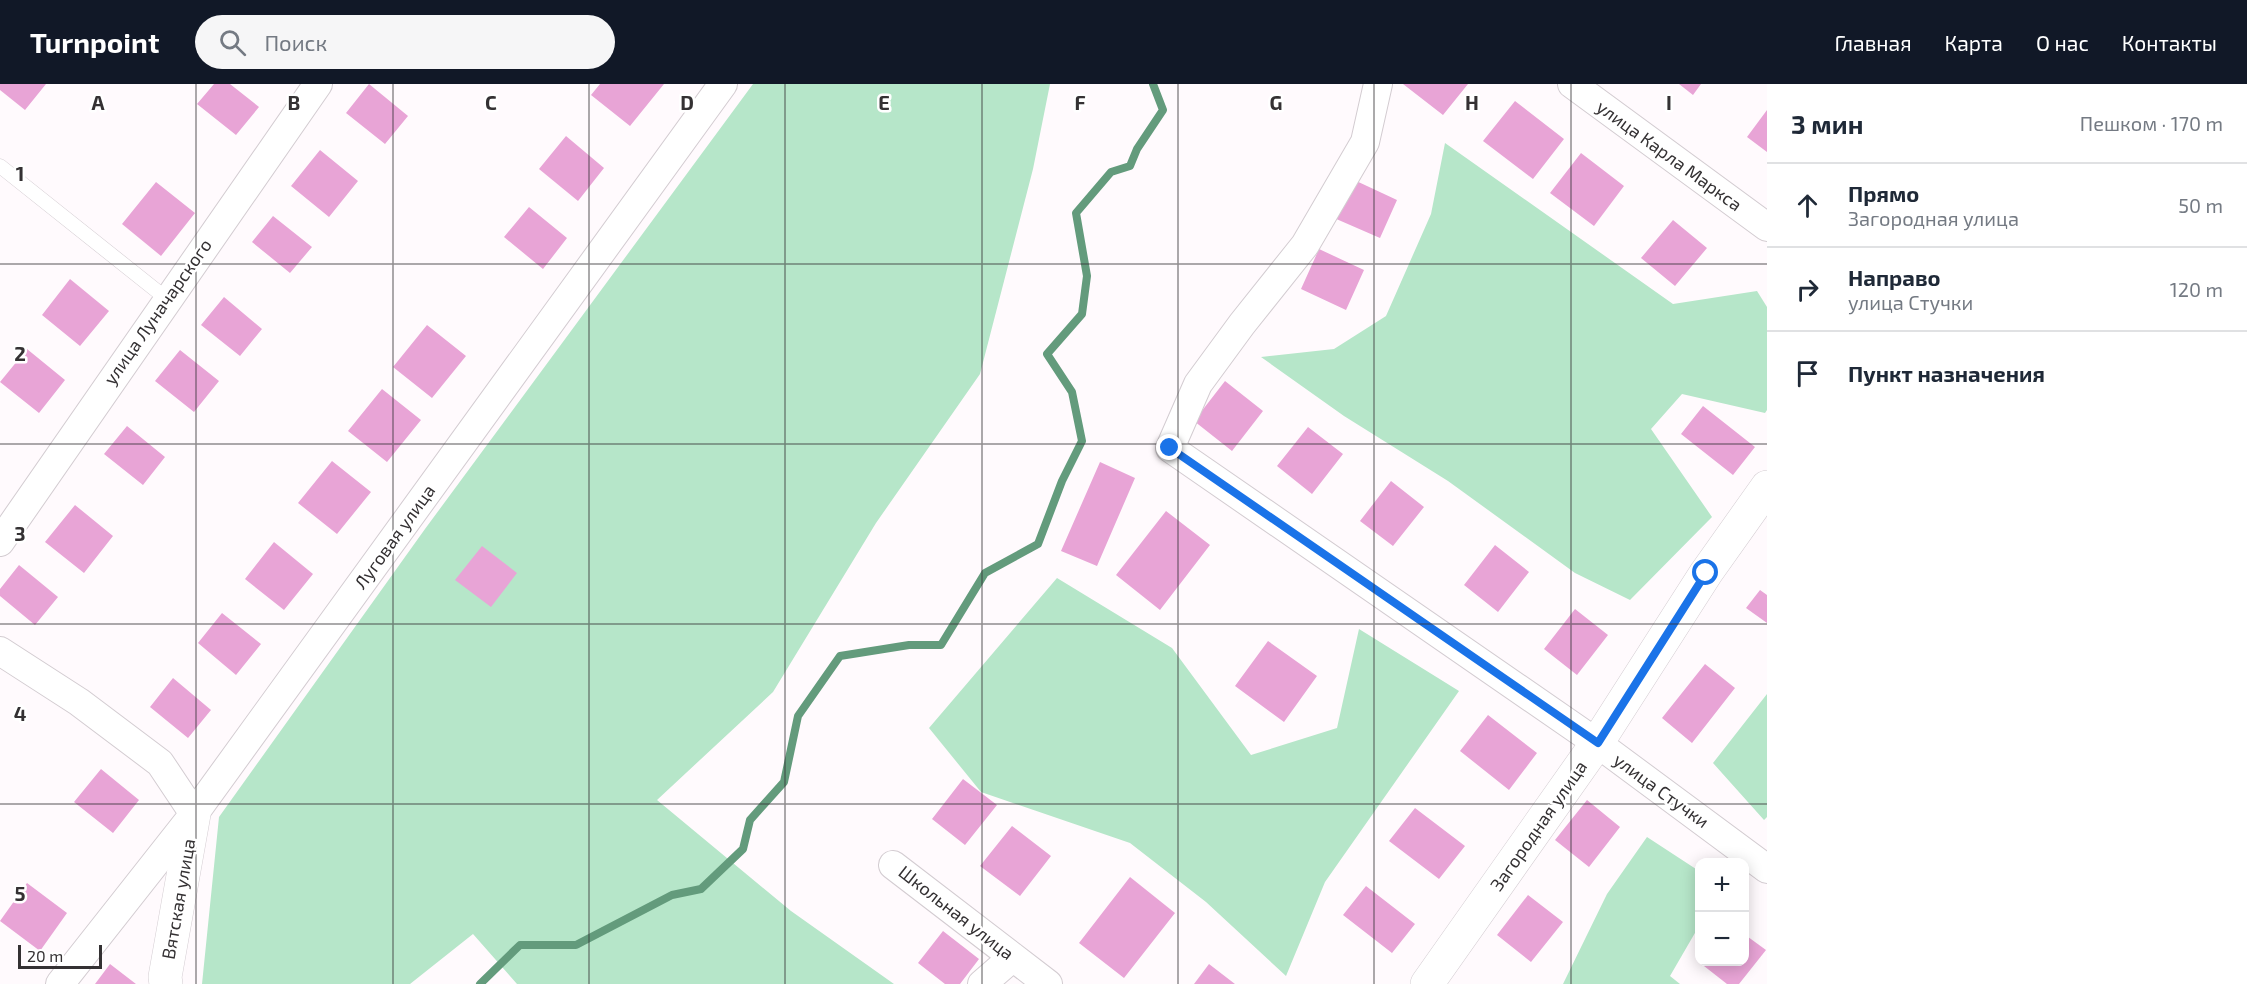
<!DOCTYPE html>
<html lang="ru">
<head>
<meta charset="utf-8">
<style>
  body { margin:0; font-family:"Exo 2",sans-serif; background:#f6f6f7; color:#1f2937 }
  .controls { position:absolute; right:18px; bottom:18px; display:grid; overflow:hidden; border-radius:12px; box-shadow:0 3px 15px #0003 }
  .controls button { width:54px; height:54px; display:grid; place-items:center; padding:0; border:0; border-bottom:2px solid #e0e1e3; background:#fff; color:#1f2937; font:30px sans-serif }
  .scale { position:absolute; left:18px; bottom:15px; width:84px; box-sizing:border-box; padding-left:6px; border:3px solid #343133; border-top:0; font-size:16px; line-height:21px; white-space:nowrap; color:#343133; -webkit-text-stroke:4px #fff; paint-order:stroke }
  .stop { position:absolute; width:18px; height:18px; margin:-14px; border:4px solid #1a73e8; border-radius:50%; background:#fff }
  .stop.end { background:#1a73e8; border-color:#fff; box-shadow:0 2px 6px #0008 }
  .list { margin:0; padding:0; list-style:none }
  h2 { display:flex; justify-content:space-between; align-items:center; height:78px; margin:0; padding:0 24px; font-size:26px }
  h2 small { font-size:20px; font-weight:400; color:#747a83 }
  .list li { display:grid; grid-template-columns:39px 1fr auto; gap:18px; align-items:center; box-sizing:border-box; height:84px; padding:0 24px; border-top:2px solid #e0e1e3 }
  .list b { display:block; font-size:22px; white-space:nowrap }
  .list p { margin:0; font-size:20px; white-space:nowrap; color:#747a83 }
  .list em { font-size:20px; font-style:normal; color:#747a83 }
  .icon { flex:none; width:33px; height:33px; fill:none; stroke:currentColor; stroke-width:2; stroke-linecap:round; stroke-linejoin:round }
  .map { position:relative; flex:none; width:1767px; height:900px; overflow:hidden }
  header { display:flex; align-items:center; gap:36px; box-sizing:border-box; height:84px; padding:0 30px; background:#111827; color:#fff }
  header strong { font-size:28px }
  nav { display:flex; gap:33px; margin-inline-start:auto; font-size:21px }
  .search { width:420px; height:54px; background:#f6f6f7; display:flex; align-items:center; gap:15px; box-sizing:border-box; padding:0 21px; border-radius:33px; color:#747a83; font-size:22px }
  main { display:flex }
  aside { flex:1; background:#fff }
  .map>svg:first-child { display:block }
</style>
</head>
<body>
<header>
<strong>Turnpoint</strong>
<div class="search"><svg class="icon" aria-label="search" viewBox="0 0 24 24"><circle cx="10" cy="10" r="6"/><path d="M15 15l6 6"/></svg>Поиск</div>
<nav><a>Главная</a><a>Карта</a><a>О нас</a><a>Контакты</a></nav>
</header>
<main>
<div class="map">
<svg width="1767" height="900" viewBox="0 0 1767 900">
  <rect width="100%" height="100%" fill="#fffafd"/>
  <path fill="#b6e6c9" d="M753,0H1050L1033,85L980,290L876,439L773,608L657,716L791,827L894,900H517L473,850L410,900H202L219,733L425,445Z
    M1445,59L1673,220L1757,207L1767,223V326L1765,329L1682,310L1651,345L1712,433L1630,516L1575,489L1448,397L1344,332L1261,273L1334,265L1386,232L1431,130Z
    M1057,494L1172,564L1251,671L1337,644L1359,545L1459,607L1325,798L1286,892L1206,818L1130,759L981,708L929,644Z
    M1767,610V733L1764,736L1713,679Z
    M1647,753L1699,787V842L1670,892L1680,900H1563L1607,810Z"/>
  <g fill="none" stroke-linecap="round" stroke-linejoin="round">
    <path stroke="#639b7c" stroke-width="8" d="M480,900L520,861H576L672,811L701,805L743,765L750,736L784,698L798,632L840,572L909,561H941L985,489L1038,460L1062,397L1082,357L1072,308L1047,270L1082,230L1087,192L1076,129L1111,88L1130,82L1137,65L1163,26L1153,0"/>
  </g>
  <path fill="#e8a4d6" d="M0,0H46L25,26L0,6Z
    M214,0H230L259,23L236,51L197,20Z
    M369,0L408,32L385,60L346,29Z
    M600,0H664L630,42L591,11Z
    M1403,0H1468L1443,31Z
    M1679,0H1701L1693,11Z
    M1515,17L1564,55L1533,95L1483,57Z
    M1767,26V68L1747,53Z
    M566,52L604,84L578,117L539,85Z
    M320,66L358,97L329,133L291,102Z
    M1581,69L1624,102L1594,142L1550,109Z
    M1352,95L1397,116L1380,154L1334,134Z
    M156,98L195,129L161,172L122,140Z
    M529,123L567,154L543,185L504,153Z
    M273,132L312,163L290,189L252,158Z
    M1673,136L1707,164L1675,202L1641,174Z
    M1319,165L1364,186L1346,226L1301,205Z
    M70,195L109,227L80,262L42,231Z
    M224,213L262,245L240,272L201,241Z
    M427,241L466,272L432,314L393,283Z
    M27,265L65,296L39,329L0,298Z
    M180,266L219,297L194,328L155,297Z
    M1225,297L1263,327L1232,367L1194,337Z
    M382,305L421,336L387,378L348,347Z
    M1703,322L1755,363L1733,391L1681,350Z
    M127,342L165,373L143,401L104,370Z
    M1308,343L1343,370L1312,410L1277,382Z
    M332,377L371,408L337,450L298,419Z
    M1100,378L1135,394L1097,482L1061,467Z
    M1391,397L1424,423L1393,462L1360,437Z
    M75,421L113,452L84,489L45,458Z
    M1166,427L1210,461L1160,526L1116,491Z
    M274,458L313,490L284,526L245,495Z
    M1495,461L1529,488L1498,528L1464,501Z
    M482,462L517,489L491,523L455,496Z
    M19,481L58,513L35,541L0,512V505Z
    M1760,506L1767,511V539L1746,524Z
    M1575,525L1608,551L1577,591L1544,565Z
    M222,529L261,560L236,591L198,559Z
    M1268,557L1317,592L1284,638L1235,602Z
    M1705,580L1735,604L1692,659L1662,634Z
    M173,594L211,626L188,654L150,623Z
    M1488,631L1537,669L1509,706L1460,667Z
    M101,685L139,716L113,749L74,718Z
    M963,695L997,721L965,761L932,735Z
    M1587,716L1620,743L1589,783L1555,756Z
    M1415,724L1465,762L1439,795L1389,757Z
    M1012,742L1051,772L1020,812L980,782Z
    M1130,793L1175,829L1124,894L1079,859Z
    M27,799L67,829L40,867L0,837Z
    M1366,802L1415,840L1392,869L1343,831Z
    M1528,811L1563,838L1531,878L1497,851Z
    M943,847L979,875L960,900H945L918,879Z
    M1744,850L1766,866L1739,900H1727L1704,882L1707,878H1744Z
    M110,880L136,900H95Z
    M1209,880L1235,900H1194Z"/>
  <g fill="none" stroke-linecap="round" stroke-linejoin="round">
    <defs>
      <path id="service" d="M0,82L167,215"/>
      <path id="minor" d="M1378,0L1365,58L1305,161L1242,240L1198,300L1170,364L1597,659L1767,785
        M1572,0L1767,143
        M0,458L318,0
        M0,567L79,618L160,679L194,730
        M893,781L1048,900
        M60,900L194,730L723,0
        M982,900L1013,873"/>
      <path id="tertiary" d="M166,900L165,893L194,730
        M1427,900L1597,659L1706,489L1767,403"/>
    </defs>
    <use href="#service" stroke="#d3ccd1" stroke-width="15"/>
    <use href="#minor" stroke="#d3ccd1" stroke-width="30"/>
    <use href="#tertiary" stroke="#d3ccd1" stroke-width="34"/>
    <use href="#service" stroke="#fff" stroke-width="14"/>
    <use href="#minor" stroke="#fff" stroke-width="28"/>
    <use href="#tertiary" stroke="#fff" stroke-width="33"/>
  </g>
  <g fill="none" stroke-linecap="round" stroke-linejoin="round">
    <path stroke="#1a73e8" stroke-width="8" d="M1170,364L1598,659L1706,489"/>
  </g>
  <path fill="none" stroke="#343133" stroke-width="1.5" stroke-opacity="0.55" d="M196,0V900M393,0V900M589,0V900M785,0V900M982,0V900M1178,0V900M1374,0V900M1571,0V900M0,180H1767M0,360H1767M0,540H1767M0,720H1767"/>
  <g text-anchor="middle" stroke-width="5" stroke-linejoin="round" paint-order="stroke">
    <g font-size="18" fill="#343133" stroke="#fff">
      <text transform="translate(1669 72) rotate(36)" y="6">улица Карла Маркса</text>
      <text transform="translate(158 228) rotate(-55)" y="6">улица Луначарского</text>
      <text transform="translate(395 453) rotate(-54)" y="6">Луговая улица</text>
      <text transform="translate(1661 707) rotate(36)" y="6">улица Стучки</text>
      <text transform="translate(1539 742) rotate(-55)" y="6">Загородная улица</text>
      <text transform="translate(179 815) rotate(-80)" y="6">Вятская улица</text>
      <text transform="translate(956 829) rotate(38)" y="6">Школьная улица</text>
    </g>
  </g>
  <g font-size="20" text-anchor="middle" font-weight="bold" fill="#343133" stroke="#fff" stroke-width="5" stroke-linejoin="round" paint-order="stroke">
    <text x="98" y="26">A</text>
    <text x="294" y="26">B</text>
    <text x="491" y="26">C</text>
    <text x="687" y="26">D</text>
    <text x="884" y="26">E</text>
    <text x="1080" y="26">F</text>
    <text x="1276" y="26">G</text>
    <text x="1472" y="26">H</text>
    <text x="1669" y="26">I</text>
    <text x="20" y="97">1</text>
    <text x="20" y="277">2</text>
    <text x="20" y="457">3</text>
    <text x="20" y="637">4</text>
    <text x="20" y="817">5</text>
  </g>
</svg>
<div class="controls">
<button>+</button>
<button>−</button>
</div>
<div class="scale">20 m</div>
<div class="stop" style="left:1706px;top:489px"></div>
<div class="stop end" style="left:1170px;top:364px"></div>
</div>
<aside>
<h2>3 мин<small>Пешком · 170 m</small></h2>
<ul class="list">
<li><svg class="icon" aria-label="ahead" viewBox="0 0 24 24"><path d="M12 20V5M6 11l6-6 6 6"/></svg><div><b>Прямо</b><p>Загородная улица</p></div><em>50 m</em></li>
<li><svg class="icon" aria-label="right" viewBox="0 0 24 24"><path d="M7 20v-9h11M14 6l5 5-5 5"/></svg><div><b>Направо</b><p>улица Стучки</p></div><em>120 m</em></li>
<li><svg class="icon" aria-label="arrive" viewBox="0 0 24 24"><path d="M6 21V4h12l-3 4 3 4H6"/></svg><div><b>Пункт назначения</b></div></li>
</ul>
</aside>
</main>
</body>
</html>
